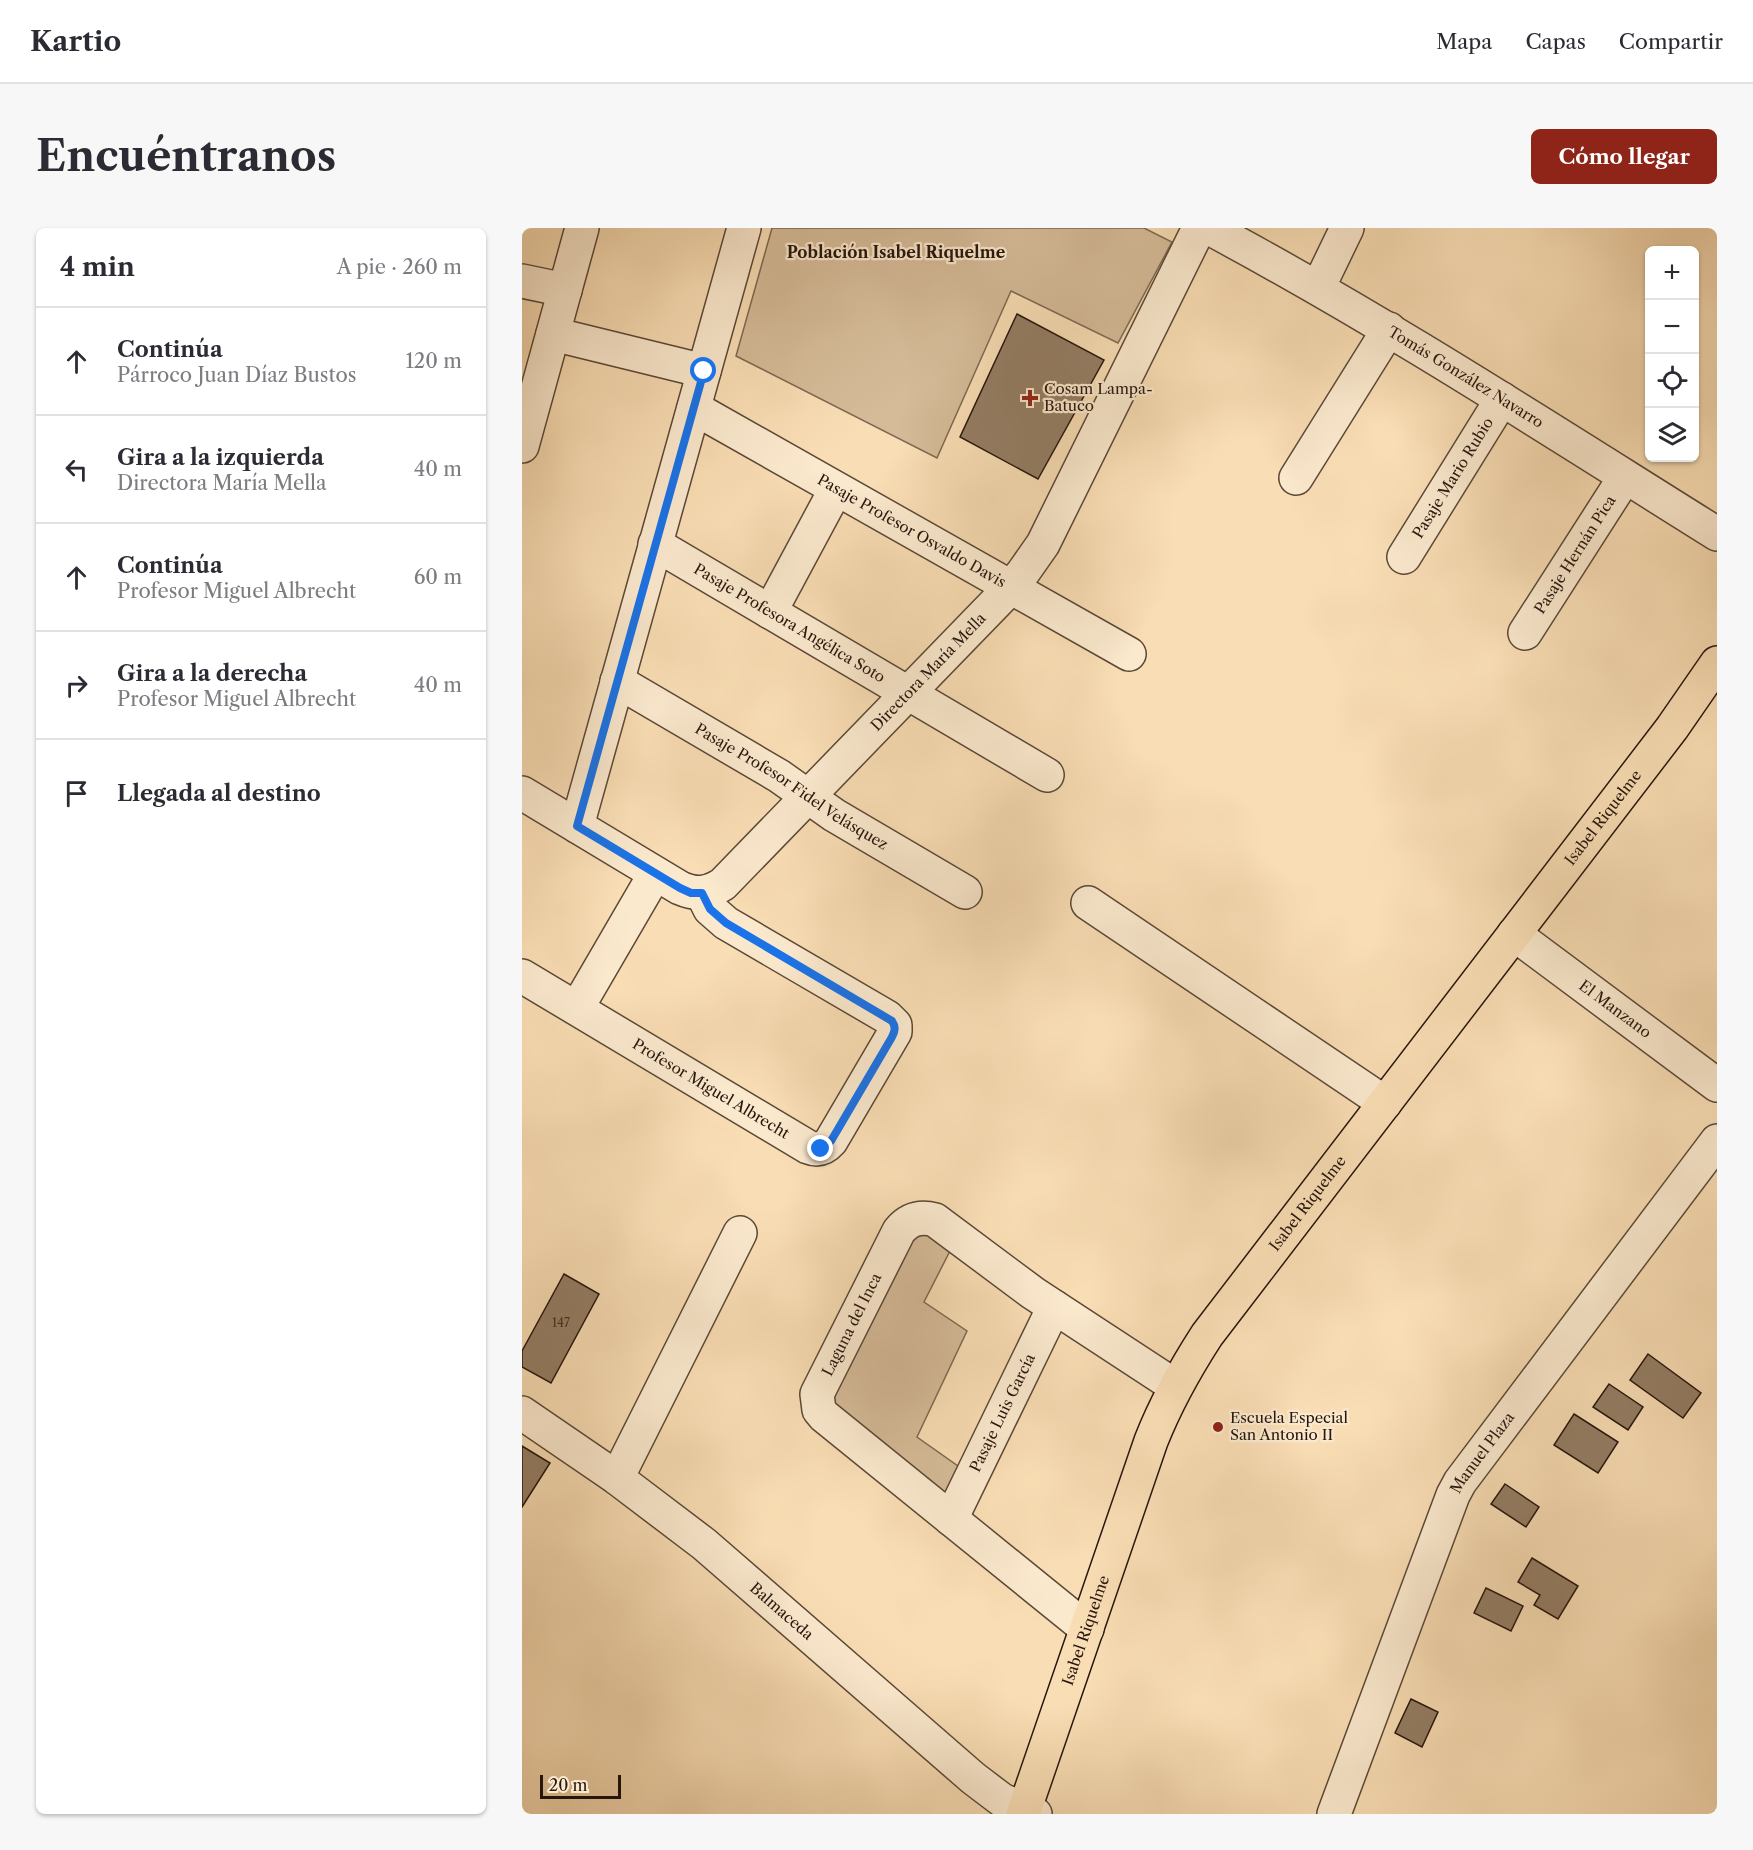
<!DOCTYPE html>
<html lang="es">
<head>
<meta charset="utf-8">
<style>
  body { margin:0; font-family:"Libre Caslon Text",serif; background:#f7f7f7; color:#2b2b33 }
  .controls { position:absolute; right:18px; top:18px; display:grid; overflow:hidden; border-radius:9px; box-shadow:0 2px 4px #0004 }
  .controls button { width:54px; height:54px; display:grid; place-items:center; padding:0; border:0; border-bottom:2px solid #e1e1e2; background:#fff; color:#2b2b33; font:30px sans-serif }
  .scale { position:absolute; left:18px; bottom:15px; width:81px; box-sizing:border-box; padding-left:6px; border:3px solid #26160d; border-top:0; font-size:16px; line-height:21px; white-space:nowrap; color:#26160d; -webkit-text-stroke:4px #fbe9ce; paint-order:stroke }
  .stop { position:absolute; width:18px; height:18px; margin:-14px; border:4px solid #1a73e8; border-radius:50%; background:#fff }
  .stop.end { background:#1a73e8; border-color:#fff; box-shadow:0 2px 6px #0008 }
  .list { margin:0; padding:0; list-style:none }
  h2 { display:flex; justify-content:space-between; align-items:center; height:78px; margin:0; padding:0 24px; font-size:26px }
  h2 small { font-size:20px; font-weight:400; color:#7c7c81 }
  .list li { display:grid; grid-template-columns:39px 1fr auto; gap:18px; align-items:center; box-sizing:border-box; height:108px; padding:0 24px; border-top:2px solid #e1e1e2 }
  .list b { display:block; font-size:22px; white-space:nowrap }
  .list p { margin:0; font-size:20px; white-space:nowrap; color:#7c7c81 }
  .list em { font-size:20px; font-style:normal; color:#7c7c81 }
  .icon { flex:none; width:33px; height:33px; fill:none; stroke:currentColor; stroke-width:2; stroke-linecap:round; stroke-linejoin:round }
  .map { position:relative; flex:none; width:1195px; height:1586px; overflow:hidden; border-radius:9px }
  header { display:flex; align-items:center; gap:36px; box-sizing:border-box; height:84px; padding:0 30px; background:#fff; border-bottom:2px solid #e1e1e2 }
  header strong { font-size:28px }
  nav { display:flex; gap:33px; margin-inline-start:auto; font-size:21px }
  .intro { display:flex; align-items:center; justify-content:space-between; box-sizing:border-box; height:144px; padding:0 36px }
  h1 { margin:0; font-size:42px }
  .button { padding:15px 27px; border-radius:9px; background:#8f2418; color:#fff; font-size:21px; font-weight:700 }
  main { display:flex; gap:36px; padding:0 36px }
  aside { flex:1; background:#fff; border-radius:9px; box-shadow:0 2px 4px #0004 }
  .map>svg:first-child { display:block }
</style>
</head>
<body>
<header>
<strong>Kartio</strong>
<nav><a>Mapa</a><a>Capas</a><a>Compartir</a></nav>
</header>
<div class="intro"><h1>Encuéntranos</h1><a class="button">Cómo llegar</a></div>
<main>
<aside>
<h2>4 min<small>A pie · 260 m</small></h2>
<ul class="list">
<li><svg class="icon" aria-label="ahead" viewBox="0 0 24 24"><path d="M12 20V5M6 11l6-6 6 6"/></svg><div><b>Continúa</b><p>Párroco Juan Díaz Bustos</p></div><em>120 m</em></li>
<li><svg class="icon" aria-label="left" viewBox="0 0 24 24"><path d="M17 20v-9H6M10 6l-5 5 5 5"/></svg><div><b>Gira a la izquierda</b><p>Directora María Mella</p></div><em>40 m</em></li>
<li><svg class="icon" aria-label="ahead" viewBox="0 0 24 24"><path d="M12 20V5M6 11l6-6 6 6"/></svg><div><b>Continúa</b><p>Profesor Miguel Albrecht</p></div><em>60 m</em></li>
<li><svg class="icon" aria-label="right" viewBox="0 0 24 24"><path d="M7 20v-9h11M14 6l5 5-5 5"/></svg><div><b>Gira a la derecha</b><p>Profesor Miguel Albrecht</p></div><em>40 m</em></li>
<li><svg class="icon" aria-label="arrive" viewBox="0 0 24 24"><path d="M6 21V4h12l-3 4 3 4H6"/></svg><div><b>Llegada al destino</b></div></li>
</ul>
</aside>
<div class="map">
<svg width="1195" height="1586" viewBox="0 0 1195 1586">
  <rect width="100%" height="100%" fill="#f9ddb4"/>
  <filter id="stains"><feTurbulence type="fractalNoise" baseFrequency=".00333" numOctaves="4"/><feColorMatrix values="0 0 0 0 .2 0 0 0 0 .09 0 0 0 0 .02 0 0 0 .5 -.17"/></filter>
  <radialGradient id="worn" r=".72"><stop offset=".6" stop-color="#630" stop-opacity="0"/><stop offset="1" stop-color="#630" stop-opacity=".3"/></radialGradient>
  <path fill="#d5bb98" stroke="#7e6852" stroke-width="1.5" d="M250,0H622L650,14L596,115L489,63L415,230L214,128Z
    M398,1003L430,1019L402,1074L445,1103L395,1209L443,1243L427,1269L309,1174L378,1015Z"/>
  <path fill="#947d64" stroke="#26160d" stroke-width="1.5" d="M495,86L582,132L516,251L438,209Z
    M42,1046L77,1066L29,1155L0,1139V1123Z
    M1126,1126L1179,1165L1161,1190L1108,1152Z
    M1087,1156L1121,1179L1106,1202L1071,1179Z
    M1052,1186L1096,1214L1076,1245L1032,1217Z
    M0,1218L28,1235L0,1279Z
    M983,1256L1017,1279L1004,1299L969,1276Z
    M1010,1330L1056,1358L1036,1391L1012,1377L1018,1367L996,1354Z
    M964,1360L1001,1378L989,1403L952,1385Z
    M889,1471L916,1484L900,1519L873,1505Z"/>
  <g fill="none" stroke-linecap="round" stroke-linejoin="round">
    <defs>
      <g id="minor">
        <path id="s1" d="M687,0C861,93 1027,201 1195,306"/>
        <path d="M0,53L43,62"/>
        <path d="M796,60L825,0"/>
        <path d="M31,106L182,143"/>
        <path id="s2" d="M172,180L607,426"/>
        <path d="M0,218L60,0"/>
        <path d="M774,250L867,101"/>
        <path id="s3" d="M133,316L525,547"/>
        <path id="s4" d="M882,329L980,171"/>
        <path d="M248,384L314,261"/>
        <path id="s5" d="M1003,405L1103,249"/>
        <path id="s6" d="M95,453L257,548L312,587L443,664"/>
        <path id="s7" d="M0,565L158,660C174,667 186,666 201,656L489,359L500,346L521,316L677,0"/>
        <path d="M55,598L222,0"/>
        <path d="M566,675L863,875"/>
        <path id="s8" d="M992,706L1195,857"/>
        <path id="s9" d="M0,748L286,919C296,923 302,921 309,913L373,804V797L365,789L204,695L188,681L180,665"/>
        <path d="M55,780L133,646"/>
        <path id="s10" d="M0,1185L95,1250L182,1316L451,1550L480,1572L513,1586"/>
        <path d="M95,1250L218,1005"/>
        <path id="s11" d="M429,1291L532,1079"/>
        <path id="s12" d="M565,1401L302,1188L297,1182L295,1166L377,1003C387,991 398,988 413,992L511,1065L653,1158"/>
        <path id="s13" d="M812,1586L931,1267L938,1254L1195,913"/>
      </g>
      <g id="major">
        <path id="s14" d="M501,1586L629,1213C644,1175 663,1141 685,1107L1150,500L1195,435"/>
      </g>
    </defs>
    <use href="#minor" stroke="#5b4837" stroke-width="36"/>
    <use href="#major" stroke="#26160d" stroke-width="36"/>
    <use href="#minor" stroke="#fbe9ce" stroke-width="33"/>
    <use href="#major" stroke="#f9ddb4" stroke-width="33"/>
  </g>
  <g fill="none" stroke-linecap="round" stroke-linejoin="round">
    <path stroke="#1a73e8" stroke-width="8" d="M182,143L55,598L158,660L169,665H180L188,681L204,695L370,793C374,799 373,803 370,809L309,913L299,921"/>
  </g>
  <g fill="#8f2418" stroke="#fbe9ce" stroke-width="2">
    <path d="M505 161h6v6h6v6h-6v6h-6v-6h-6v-6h6z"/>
    <circle cx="696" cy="1199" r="6"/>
  </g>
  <g text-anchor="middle" stroke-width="4.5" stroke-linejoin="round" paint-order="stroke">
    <g font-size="12" fill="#423023">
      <text x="39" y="1099">147</text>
    </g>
    <g font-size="15" fill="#26160d" stroke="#fbe9ce">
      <text dy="5" stroke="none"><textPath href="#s1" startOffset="297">Tomás González Navarro</textPath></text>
      <text dy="5" stroke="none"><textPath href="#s4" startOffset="93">Pasaje Mario Rubio</textPath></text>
      <text dy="5" stroke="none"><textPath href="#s2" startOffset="250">Pasaje Profesor Osvaldo Davis</textPath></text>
      <text dy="5" stroke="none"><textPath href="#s5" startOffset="93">Pasaje Hernán Pica</textPath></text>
      <text dy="5" stroke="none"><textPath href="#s3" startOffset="156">Pasaje Profesora Angélica Soto</textPath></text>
      <text dy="5" stroke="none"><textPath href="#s7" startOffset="525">Directora María Mella</textPath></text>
      <text dy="5" stroke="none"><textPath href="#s6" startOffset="204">Pasaje Profesor Fidel Velásquez</textPath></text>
      <text dy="5" stroke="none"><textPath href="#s14" startOffset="1166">Isabel Riquelme</textPath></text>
      <text dy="5" stroke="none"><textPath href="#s8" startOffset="126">El Manzano</textPath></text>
      <text dy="5" stroke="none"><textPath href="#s9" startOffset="220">Profesor Miguel Albrecht</textPath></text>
      <text dy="5" stroke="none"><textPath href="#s14" startOffset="680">Isabel Riquelme</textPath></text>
      <text dy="5" stroke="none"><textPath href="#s12" startOffset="440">Laguna del Inca</textPath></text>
      <text dy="5" stroke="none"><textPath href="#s11" startOffset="118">Pasaje Luis García</textPath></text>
      <text dy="5" stroke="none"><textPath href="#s13" startOffset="392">Manuel Plaza</textPath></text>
      <text dy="5" stroke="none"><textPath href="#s10" startOffset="327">Balmaceda</textPath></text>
      <text dy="5" stroke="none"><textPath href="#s14" startOffset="194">Isabel Riquelme</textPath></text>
    </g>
    <g font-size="15" fill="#26160d" stroke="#fbe9ce" text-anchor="start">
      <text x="522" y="166">Cosam Lampa-<tspan x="522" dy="17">Batuco</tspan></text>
      <text x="708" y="1195">Escuela Especial<tspan x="708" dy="17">San Antonio II</tspan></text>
    </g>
    <g font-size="16" font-weight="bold" fill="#26160d" stroke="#fbe9ce">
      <text x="374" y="30">Población Isabel Riquelme</text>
    </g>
  </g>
  <rect width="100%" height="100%" filter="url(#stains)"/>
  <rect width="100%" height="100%" fill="url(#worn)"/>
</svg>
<div class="controls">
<button>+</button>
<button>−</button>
<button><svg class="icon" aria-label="locate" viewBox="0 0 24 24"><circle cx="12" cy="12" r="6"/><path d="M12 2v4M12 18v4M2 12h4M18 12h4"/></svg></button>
<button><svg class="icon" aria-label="layers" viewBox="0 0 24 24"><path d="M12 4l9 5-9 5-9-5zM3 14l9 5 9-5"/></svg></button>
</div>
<div class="scale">20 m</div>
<div class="stop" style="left:182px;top:143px"></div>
<div class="stop end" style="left:299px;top:921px"></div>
</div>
</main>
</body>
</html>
